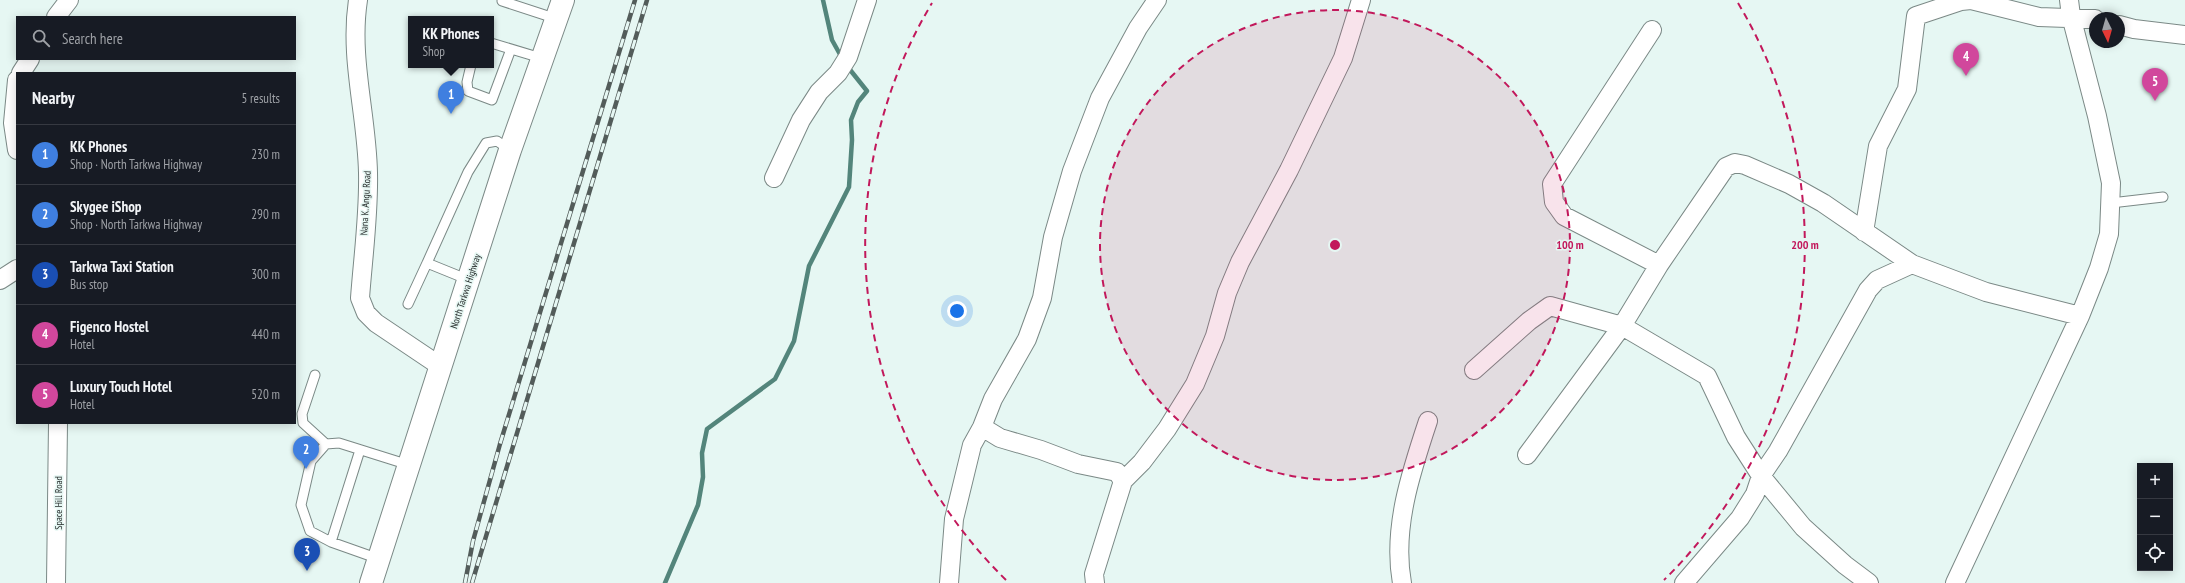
<!DOCTYPE html>
<html lang="en">
<head>
<meta charset="utf-8">
<style>
  body { margin:0; font-family:"PT Sans Narrow",sans-serif; background:#20242c; color:#f1f3f6 }
  .controls { position:absolute; right:12px; bottom:12px; display:grid; overflow:hidden; border-radius:0px; box-shadow:0 2px 10px #0003 }
  .controls button { width:36px; height:36px; display:grid; place-items:center; padding:0; border:0; border-bottom:1px solid #363941; background:#171b24; color:#f1f3f6; font:20px sans-serif }
  .compass { position:absolute; left:2089px; top:12px; width:36px; height:36px; border-radius:50%; background:#171b24; box-shadow:0 2px 10px #0003; rotate:175deg }
  .you { position:absolute; left:957px; top:311px; width:14px; height:14px; margin:-10px; border:3px solid #fff; border-radius:50%; background:#1a73e8; box-shadow:0 0 0 6px #1a73e833 }
  .badge { display:grid; place-items:center; width:26px; height:26px; border-radius:50%; background:#0b8043; color:#fff; font-size:13px; font-weight:700 }
  .pin { position:absolute; translate:-50% -33px; filter:drop-shadow(0 1px 2px #0008) }
  .pin::after { content:''; position:absolute; top:21px; width:14px; height:12px; background:inherit; clip-path:polygon(0 0,100% 0,50% 100%) }
  .popup { position:absolute; left:408px; top:16px; width:86px; height:52px; box-sizing:border-box; display:grid; place-content:center; border-radius:0px; background:#171b24; filter:drop-shadow(0 1px 3px #0005); font-size:13px; white-space:nowrap; color:#9ea1a6 }
  .popup b { font-size:15px; color:#f1f3f6 }
  .popup::after { content:''; position:absolute; left:50%; top:100%; margin-left:-8px; border:8px solid transparent; border-top-color:#171b24 }
  .list { margin:0; padding:0; list-style:none }
  h2 { display:flex; justify-content:space-between; align-items:center; height:52px; margin:0; padding:0 16px; font-size:17px }
  h2 small { font-size:13px; font-weight:400; color:#9ea1a6 }
  .list li { display:grid; grid-template-columns:26px 1fr auto; gap:12px; align-items:center; box-sizing:border-box; height:60px; padding:0 16px; border-top:1px solid #363941 }
  .list b { display:block; font-size:15px; white-space:nowrap }
  .list p { margin:0; font-size:13px; white-space:nowrap; color:#9ea1a6 }
  .list em { font-size:13px; font-style:normal; color:#9ea1a6 }
  .icon { flex:none; width:22px; height:22px; fill:none; stroke:currentColor; stroke-width:2; stroke-linecap:round; stroke-linejoin:round }
  .map { position:relative; flex:none; width:2185px; height:583px; overflow:hidden }
  .search { position:absolute; background:#171b24; box-shadow:0 2px 10px #0003; left:16px; top:16px; width:280px; height:44px; display:flex; align-items:center; gap:10px; box-sizing:border-box; padding:0 14px; border-radius:0px; color:#9ea1a6; font-size:15px }
  .panel { position:absolute; background:#171b24; box-shadow:0 2px 10px #0003; left:16px; top:72px; width:280px; height:352px; border-radius:0px }
  .map>svg:first-child { display:block }
</style>
</head>
<body>
<div class="map">
<svg width="2185" height="583" viewBox="0 0 2185 583">
  <rect width="100%" height="100%" fill="#e6f7f3"/>
  <g fill="none" stroke-linecap="round" stroke-linejoin="round">
    <path stroke="#53857b" stroke-width="4.5" d="M823,0L832,40L842,58
      M665,583L698,505L703,477L702,453L707,429L775,379L794,341L809,266L849,187L852,140L851,120L858,102L867,91L847,66"/>
    <defs>
      <path id="lane" d="M502,1L557,19
        M491,43L541,58
        M471,65L467,82L468,91L492,100L511,49
        M2111,203L2163,197
        M427,263L468,172L486,143L497,141L510,150
        M408,304L427,263L469,280
        M315,375L302,414L303,423L326,444
        M331,542L360,450
        M379,559L331,542L310,531L301,505L311,461L326,444L339,443L409,465"/>
      <path id="street" d="M358,0C349,58 367,115 368,173C369,214 363,257 360,298L366,313L376,323L440,366
        M56,17L69,0
        M2119,25L2134,29L2185,35
        M1652,30L1552,184L1554,202L1564,216L1659,265
        M21,73L30,59
        M17,80L13,123L17,150
        M774,178L801,120L819,92L838,73L848,57L867,0
        M1864,232L1878,146L1907,89L1916,16L1961,1L1971,0L2039,17L2095,19
        M0,280L17,269
        M1474,370L1529,321L1550,306L1622,326L1707,376L1736,437L1761,476L1803,527L1845,565L1869,583
        M982,427L1000,438L1041,450L1078,464L1117,472L1123,481L1094,574L1095,583
        M1527,455L1622,326L1659,265L1726,167L1735,163L1745,165L1789,184L1823,203L1912,264L1986,292L2080,316
        M1123,481L1142,462L1167,429L1195,384L1215,336L1227,293L1240,262L1289,170L1343,58L1361,0
        M56,583L58,423
        M949,583L954,519L972,445L982,427L993,399L1027,339L1042,298L1053,237L1072,171L1100,98L1138,28L1157,0
        M1402,583C1392,529 1411,472 1428,421
        M1684,583L1740,518L1755,494L1761,476L1778,451L1868,290L1877,280L1912,264
        M1955,583L2080,316L2099,268L2109,234L2111,183L2097,116L2071,16L2069,0"/>
      <path id="primary" d="M371,583L510,150L563,0"/>
    </defs>
    <use href="#lane" stroke="#7b8986" stroke-width="11"/>
    <use href="#street" stroke="#7b8986" stroke-width="20"/>
    <use href="#primary" stroke="#7b8986" stroke-width="24"/>
    <use href="#lane" stroke="#fff" stroke-width="9"/>
    <use href="#street" stroke="#fff" stroke-width="18"/>
    <use href="#primary" stroke="#fff" stroke-width="22"/>
    <defs>
      <path id="rail" d="M465,583L473,541L500,444L635,0
        M472,583L647,0"/>
    </defs>
    <use href="#rail" stroke="#535c5a" stroke-width="4.5"/>
    <use href="#rail" stroke="#e6f7f3" stroke-width="3" stroke-dasharray="9" stroke-linecap="butt"/>
  </g>
  <circle cx="1335" cy="245" r="235" fill="#c2185b" fill-opacity=".12"/>
  <g fill="none" stroke="#c2185b" stroke-width="2" stroke-dasharray="7 5">
    <circle cx="1335" cy="245" r="235"/>
    <path d="M1006 580A470 470 0 0 1 932 3M1738 3A470 470 0 0 1 1664 580"/>
  </g>
  <g text-anchor="middle" stroke-width="3" stroke-linejoin="round" paint-order="stroke">
    <g font-size="10" fill="#272d2c" stroke="#e6f7f3">
      <text transform="translate(365 203) rotate(-87)" y="4">Nana K. Angu Road</text>
      <text transform="translate(465 291) rotate(-72)" y="4">North Tarkwa Highway</text>
      <text transform="translate(58 503) rotate(-90)" y="4">Space Hill Road</text>
    </g>
  </g>
  <circle cx="1335" cy="245" r="6" fill="#c2185b" stroke="#e6f7f3" stroke-width="2"/>
  <g font-size="12" text-anchor="middle" font-weight="bold" fill="#c2185b" stroke="#e6f7f3" stroke-width="3" stroke-linejoin="round" paint-order="stroke">
    <text x="1570" y="249">100 m</text>
    <text x="1805" y="249">200 m</text>
  </g>
</svg>
<div class="controls">
<button>+</button>
<button>−</button>
<button><svg class="icon" aria-label="locate" viewBox="0 0 24 24"><circle cx="12" cy="12" r="6"/><path d="M12 2v4M12 18v4M2 12h4M18 12h4"/></svg></button>
</div>
<svg class="compass" viewBox="-18 -18 36 36"><path d="M0-13l5 13h-10z" fill="#e53935"/><path d="M0 13l5-13h-10z" fill="#9ea1a6"/></svg>
<div class="you"></div>
<div class="pin badge" style="left:451px;top:114px;background:#3f7fe0">1</div>
<div class="popup"><b>KK Phones</b>Shop</div>
<div class="pin badge" style="left:306px;top:469px;background:#3f7fe0">2</div>
<div class="pin badge" style="left:307px;top:571px;background:#1a4fb4">3</div>
<div class="pin badge" style="left:1966px;top:76px;background:#d1479c">4</div>
<div class="pin badge" style="left:2155px;top:101px;background:#d1479c">5</div>
<div class="search"><svg class="icon" aria-label="search" viewBox="0 0 24 24"><circle cx="10" cy="10" r="6"/><path d="M15 15l6 6"/></svg>Search here</div>
<section class="panel">
<h2>Nearby<small>5 results</small></h2>
<ul class="list">
<li><span class="badge" style="background:#3f7fe0">1</span><div><b>KK Phones</b><p>Shop · North Tarkwa Highway</p></div><em>230 m</em></li>
<li><span class="badge" style="background:#3f7fe0">2</span><div><b>Skygee iShop</b><p>Shop · North Tarkwa Highway</p></div><em>290 m</em></li>
<li><span class="badge" style="background:#1a4fb4">3</span><div><b>Tarkwa Taxi Station</b><p>Bus stop</p></div><em>300 m</em></li>
<li><span class="badge" style="background:#d1479c">4</span><div><b>Figenco Hostel</b><p>Hotel</p></div><em>440 m</em></li>
<li><span class="badge" style="background:#d1479c">5</span><div><b>Luxury Touch Hotel</b><p>Hotel</p></div><em>520 m</em></li>
</ul>
</section>
</div>
</body>
</html>
